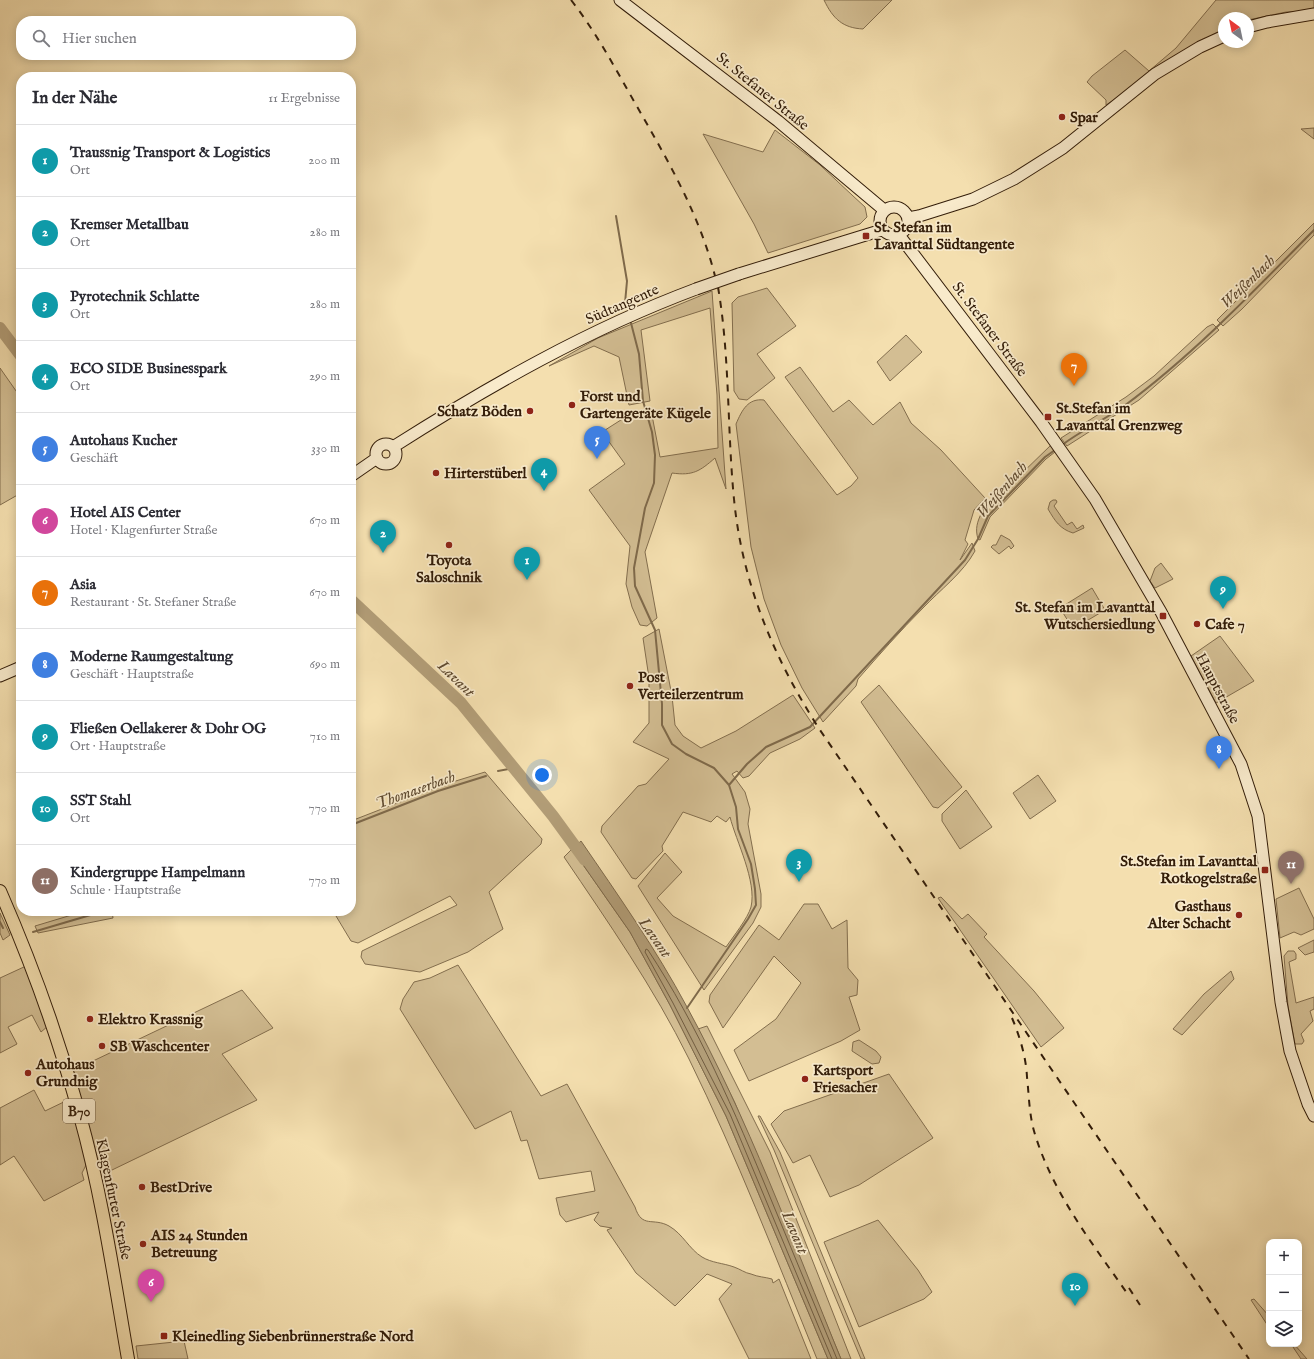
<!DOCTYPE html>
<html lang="de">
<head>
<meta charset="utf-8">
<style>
  body { margin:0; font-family:"IM FELL English",serif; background:#f7f7f7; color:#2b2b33 }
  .controls { position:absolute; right:12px; bottom:12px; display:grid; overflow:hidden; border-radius:8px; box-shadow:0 2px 10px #0003 }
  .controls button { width:36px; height:36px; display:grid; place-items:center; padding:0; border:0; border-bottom:1px solid #e1e1e2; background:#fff; color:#2b2b33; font:20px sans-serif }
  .compass { position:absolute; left:1218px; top:12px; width:36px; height:36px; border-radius:50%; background:#fff; box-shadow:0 2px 10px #0003; rotate:327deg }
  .you { position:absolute; left:542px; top:775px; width:14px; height:14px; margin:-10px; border:3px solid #fff; border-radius:50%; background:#1a73e8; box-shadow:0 0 0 6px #1a73e833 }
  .badge { display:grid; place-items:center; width:26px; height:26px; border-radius:50%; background:#d93025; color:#fff; font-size:13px; font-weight:700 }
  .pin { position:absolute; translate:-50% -33px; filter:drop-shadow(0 1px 2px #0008) }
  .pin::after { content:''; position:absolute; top:21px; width:14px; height:12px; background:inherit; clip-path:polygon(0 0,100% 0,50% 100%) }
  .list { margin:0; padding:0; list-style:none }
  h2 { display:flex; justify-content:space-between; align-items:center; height:52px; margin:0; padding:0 16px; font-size:17px }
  h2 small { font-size:13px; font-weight:400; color:#7c7c81 }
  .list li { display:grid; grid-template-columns:26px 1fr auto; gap:12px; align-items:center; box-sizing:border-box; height:72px; padding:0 16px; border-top:1px solid #e1e1e2 }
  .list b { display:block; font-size:15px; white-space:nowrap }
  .list p { margin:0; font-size:13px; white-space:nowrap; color:#7c7c81 }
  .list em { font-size:13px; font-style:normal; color:#7c7c81 }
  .icon { flex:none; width:22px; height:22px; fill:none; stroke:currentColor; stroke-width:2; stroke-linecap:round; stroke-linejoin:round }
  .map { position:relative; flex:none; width:1314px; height:1359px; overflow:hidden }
  .search { position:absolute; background:#fff; box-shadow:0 2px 10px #0003; left:16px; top:16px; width:340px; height:44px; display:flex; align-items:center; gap:10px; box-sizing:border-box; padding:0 14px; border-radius:16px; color:#7c7c81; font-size:15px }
  .panel { position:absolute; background:#fff; box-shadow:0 2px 10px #0003; left:16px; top:72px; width:340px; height:844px; border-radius:16px }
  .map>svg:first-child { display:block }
</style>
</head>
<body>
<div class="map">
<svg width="1314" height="1359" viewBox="0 0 1314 1359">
  <rect width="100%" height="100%" fill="#f4dfaf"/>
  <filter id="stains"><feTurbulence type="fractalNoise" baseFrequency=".005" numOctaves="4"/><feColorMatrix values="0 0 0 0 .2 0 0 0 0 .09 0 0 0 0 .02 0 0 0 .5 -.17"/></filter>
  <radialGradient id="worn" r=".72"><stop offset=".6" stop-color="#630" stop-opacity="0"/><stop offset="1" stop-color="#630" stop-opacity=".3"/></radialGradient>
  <path fill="#d3be93" stroke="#836e4e" d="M824,0H892L863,29C843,28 833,19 824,0Z
    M1216,0H1314V11L1286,12L1248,20V18H1224V30C1180,48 1146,80 1106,105V100L1087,82L1092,76L1125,50L1149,71L1176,48Z
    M1314,128V139L1301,129Z
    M775,130L820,165L852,195L865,207L867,217L860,224L768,253L754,224L703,134L763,152Z
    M1314,223V235L1242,309L1223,326L1217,320Z
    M767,288L796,326L757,354L775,378L747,400L739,399L734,391L732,303L738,297Z
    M712,291L726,489L715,458C700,471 693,476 672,473L645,552L657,618L647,626L640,625L632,607L626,584L630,546L589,490L625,464L602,432L624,418L651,410L660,457L718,448L717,395L710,308L641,330L650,401L629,405L619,357L594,346L549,366L598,338Z
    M1213,324L1219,330L1139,400L1067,446L1061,438L1126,397L1154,376L1207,327Z
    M906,335L922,352L890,381L877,362Z
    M800,367L833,412L849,400L873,425L900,402L911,423L941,450L985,498L974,510L965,540L968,544L960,560L972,543L975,551C963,573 940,590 923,608C900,631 879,655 858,679L856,686L823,722L802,688L781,645L764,599L751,547L736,424C742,410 748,398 764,400L837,495L851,486L858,478L785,377Z
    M0,368L21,398V493L0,505Z
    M1051,445L1055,452L1046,459L990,517L980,540L978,539C975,529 977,522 982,512Z
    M1053,500H1056L1057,502L1054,506L1067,525L1072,522L1077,529L1083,525L1084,528L1073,533C1060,529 1055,521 1048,509L1050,502Z
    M1001,535L1010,540L1014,546L1011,549L1009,546L999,554L991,547L993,545H996Z
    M1161,563L1173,579L1155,588L1150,581L1155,568Z
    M1092,588L1105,610L1073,629L1060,608Z
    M659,629L672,696L675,725L683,736L701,748L736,731L793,695L815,728L800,739L770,753L749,776L743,778L737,771L732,774L745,792L750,809L748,824L761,894V907L753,923L704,990L638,886L665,853L682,872L657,898L673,916L726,947C733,937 748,918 751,907C757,881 736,841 730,817L726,822L717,816L711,822L683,812L662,846L663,851L636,879L632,878L601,832L602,826L638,786L646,784L669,759L633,742L649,723V678L643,638Z
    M1220,636L1254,681L1216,703L1191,656Z
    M879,685L962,787L938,808L933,807L861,702Z
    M485,772L542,839L541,844L489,892L503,929L468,952L420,972L365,964L361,957L362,951L457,905L450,896L358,943L351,941L333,911H351V821L446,784Z
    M1038,775L1056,801L1030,819L1013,793Z
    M966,790L992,827L960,849L942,821V814Z
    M572,849L630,932L670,1005L726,1116L828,1359H817C776,1258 737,1157 689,1059C654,988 608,922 564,857Z
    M1299,888L1314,919V929L1301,935L1294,932L1280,938L1276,899Z
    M941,897L962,919L968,914L987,934L984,937L1034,991L1064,1028L1041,1047L938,898Z
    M804,904H818L832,929L847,920L848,968L858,980L857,995L849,997L860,1030L841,1041L749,1081L734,1050L776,1019L801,983L774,956L723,1028L709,1002L710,995L759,925L779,940Z
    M85,911H112L113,918L38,933L35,926Z
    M0,913L10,935L3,940L0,933Z
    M1314,940V952L1305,955L1298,948Z
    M1288,951H1294L1296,954V959L1289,962L1296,1003L1314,997V1009L1310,1011L1313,1021L1301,1034L1304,1041L1302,1044H1295L1288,1006L1284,956Z
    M458,965L541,1096L567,1084L635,1207C642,1229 653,1217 669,1226C683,1234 689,1249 702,1257C712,1263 723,1263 734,1267C740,1269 745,1273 751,1274C758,1277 765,1277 772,1279L773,1283L779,1279L811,1359H749L719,1299L732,1284L707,1274L675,1306L636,1273L607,1230L612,1228L600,1226L594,1220L599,1212L566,1222L560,1215L556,1198L595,1191L591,1171L539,1179L527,1140L521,1141L511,1111L475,1129L400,1009L403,999L414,982L430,978Z
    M26,966L48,1026L41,1032L32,1015L8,1027L17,1044L0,1053V978Z
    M1231,971L1234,979L1182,1035L1173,1029L1204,994Z
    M242,990L273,1028L222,1054L257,1100L112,1170L98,1168L72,1071Z
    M707,1026L770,1152L851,1359H841L735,1103L698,1029Z
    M859,1040L876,1051L881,1057L879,1063L872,1064L852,1051L853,1042Z
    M889,1074L933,1138L859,1185L830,1197L810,1155L793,1163L771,1124L784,1111Z
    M34,1090L45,1111L70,1099L87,1163L82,1173L84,1180L44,1201L14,1156L0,1165V1108Z
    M758,1116H760L780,1152L865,1359H861L774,1150Z
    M878,1220L918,1270L932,1292L924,1299L859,1327L824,1242Z
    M1254,1299L1269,1316L1268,1326L1251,1300Z
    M184,1341L188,1359H138L136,1346Z
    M1291,1344H1294L1307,1359H1301Z"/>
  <path fill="#b29d77" stroke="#7f6a4b" d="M581,841C618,895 656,949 687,1007C748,1119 793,1241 841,1359H828L726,1116L670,1005L630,932L572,849Z"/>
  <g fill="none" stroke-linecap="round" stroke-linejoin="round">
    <path stroke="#725d40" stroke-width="1" d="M832,1359L730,1114L673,1003L645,952L646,949L648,950C698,1026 735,1112 770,1197C792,1251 815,1305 837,1359"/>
    <path stroke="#7f6a4b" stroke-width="2" d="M616,216L627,281L625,303
      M631,323L639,354L643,401L652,432L655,455L654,483L645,508L634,568L635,586L655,630L662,704V725L672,744L686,754L714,768L729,785L736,807L738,829L751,864L755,889L756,905L748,919L687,1008
      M1062,445C1082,430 1104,420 1124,406C1193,355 1254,291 1314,230
      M498,771L514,768
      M729,785L747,764L766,747L810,727L965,560L978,539L988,516L1045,457L1055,450
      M351,825L438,791L486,776
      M0,922L3,928
      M33,932L104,911"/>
    <path stroke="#b29d77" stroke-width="12" d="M0,328L21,356
      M351,600L461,703L553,816L585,860"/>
    <defs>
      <path id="secondary" d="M620,0L778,121L884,210
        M1248,27L1267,22L1314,14
        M880 221a14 14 0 1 1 28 0a14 14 0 1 1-28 0Z
        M908,218L919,216L973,199L1014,179L1063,148L1155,74L1200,47L1224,36
        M899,235L1041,422L1095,499L1161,612L1241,764L1258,816L1281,1002L1290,1051L1308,1104L1314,1116
        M739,274L882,230
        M376 454a10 10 0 1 1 20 0a10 10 0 1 1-20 0Z
        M393,447C489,386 589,329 696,289
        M351,476L377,458
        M0,676L21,667"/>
      <path id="primary" d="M0,891C32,964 59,1039 80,1116C102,1195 114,1278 128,1359"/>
    </defs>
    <use href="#secondary" stroke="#331d09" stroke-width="13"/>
    <use href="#primary" stroke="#331d09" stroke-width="14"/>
    <use href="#secondary" stroke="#f8eacb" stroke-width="11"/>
    <use href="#primary" stroke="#f4dfaf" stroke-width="12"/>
    <path stroke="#331d09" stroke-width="2" stroke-dasharray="7 7" stroke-linecap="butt" d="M571,0C596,32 615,68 635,103C667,159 699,213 715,276
      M718,287C730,357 727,428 734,499C742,583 774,659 820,730L1249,1359
      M1012,1018C1020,1037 1026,1057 1027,1077C1029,1095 1029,1113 1034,1131C1052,1193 1093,1244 1129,1296
      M1129,1288L1140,1305"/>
    <defs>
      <path id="secondary-bridge" d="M696,289L739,274"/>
    </defs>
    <use href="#secondary-bridge" stroke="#331d09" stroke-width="13" stroke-linecap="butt"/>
    <use href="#secondary-bridge" stroke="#f8eacb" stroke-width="11"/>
  </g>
  <g fill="#8f2418" stroke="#f8eacb" stroke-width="1.5">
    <circle cx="1062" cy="117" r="4"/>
    <rect x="862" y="232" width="8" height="8" rx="2"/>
    <circle cx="572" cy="405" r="4"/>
    <circle cx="530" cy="411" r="4"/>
    <rect x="1044" y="413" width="8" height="8" rx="2"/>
    <circle cx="436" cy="473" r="4"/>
    <circle cx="449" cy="545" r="4"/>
    <rect x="1159" y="612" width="8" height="8" rx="2"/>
    <circle cx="1197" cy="624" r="4"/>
    <circle cx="630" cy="686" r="4"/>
    <rect x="1261" y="866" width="8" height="8" rx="2"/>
    <circle cx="1239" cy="915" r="4"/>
    <circle cx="90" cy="1019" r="4"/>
    <circle cx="102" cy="1046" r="4"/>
    <circle cx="28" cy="1073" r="4"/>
    <circle cx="805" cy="1079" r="4"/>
    <circle cx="142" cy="1187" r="4"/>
    <circle cx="143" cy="1244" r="4"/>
    <rect x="160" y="1332" width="8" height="8" rx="2"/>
  </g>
  <g text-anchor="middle" stroke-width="3.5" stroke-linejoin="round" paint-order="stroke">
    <rect fill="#f8eacb" stroke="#6e5a43" stroke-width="1" x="63" y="1099" width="32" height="24" rx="3"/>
    <g font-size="14" font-weight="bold" fill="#331d09">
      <text x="79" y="1116">B70</text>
    </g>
    <g font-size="15" fill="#331d09" stroke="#f8eacb">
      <text transform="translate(763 91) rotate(39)" y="5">St. Stefaner Straße</text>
      <text transform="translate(622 304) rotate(-24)" y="5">Südtangente</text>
      <text transform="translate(990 329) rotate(53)" y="5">St. Stefaner Straße</text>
      <text transform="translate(1218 688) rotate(62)" y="5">Hauptstraße</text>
      <text transform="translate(114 1199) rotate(78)" y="5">Klagenfurter Straße</text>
    </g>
    <g font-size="15" font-weight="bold" fill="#331d09" stroke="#f8eacb" text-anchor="start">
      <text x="1070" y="122">Spar</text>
      <text x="874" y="232">St. Stefan im<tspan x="874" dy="17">Lavanttal Südtangente</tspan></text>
      <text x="580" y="401">Forst und<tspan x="580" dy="17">Gartengeräte Kügele</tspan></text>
      <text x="1056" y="413">St.Stefan im<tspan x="1056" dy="17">Lavanttal Grenzweg</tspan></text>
      <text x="522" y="416" text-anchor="end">Schatz Böden</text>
      <text x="444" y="478">Hirterstüberl</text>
      <text x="449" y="565" text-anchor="middle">Toyota<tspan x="449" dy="17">Saloschnik</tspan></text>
      <text x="1155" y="612" text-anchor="end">St. Stefan im Lavanttal<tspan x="1155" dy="17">Wutschersiedlung</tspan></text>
      <text x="1205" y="629">Cafe 7</text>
      <text x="638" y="682">Post<tspan x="638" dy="17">Verteilerzentrum</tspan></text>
      <text x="1257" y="866" text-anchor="end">St.Stefan im Lavanttal<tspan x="1257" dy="17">Rotkogelstraße</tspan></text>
      <text x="1231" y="911" text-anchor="end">Gasthaus<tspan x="1231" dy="17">Alter Schacht</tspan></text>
      <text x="98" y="1024">Elektro Krassnig</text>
      <text x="110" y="1051">SB Waschcenter</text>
      <text x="36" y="1069">Autohaus<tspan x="36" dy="17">Grundnig</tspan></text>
      <text x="813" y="1075">Kartsport<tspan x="813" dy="17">Friesacher</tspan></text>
      <text x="150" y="1192">BestDrive</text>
      <text x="151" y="1240">AIS 24 Stunden<tspan x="151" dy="17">Betreuung</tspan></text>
      <text x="172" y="1341">Kleinedling Siebenbrünnerstraße Nord</text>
    </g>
    <g font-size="16" font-style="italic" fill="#5f4a30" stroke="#f8eacb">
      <text transform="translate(1247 281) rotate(-44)" y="6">Weißenbach</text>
      <text transform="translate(1001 489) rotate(-49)" y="6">Weißenbach</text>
      <text transform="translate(457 678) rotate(44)" y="6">Lavant</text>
      <text transform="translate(415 789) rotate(-20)" y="6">Thomaserbach</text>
      <text transform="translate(656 937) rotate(55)" y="6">Lavant</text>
      <text transform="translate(796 1232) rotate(67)" y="6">Lavant</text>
    </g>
  </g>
  <rect width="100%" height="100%" filter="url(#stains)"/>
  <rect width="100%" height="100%" fill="url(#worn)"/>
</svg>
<div class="controls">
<button>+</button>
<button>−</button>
<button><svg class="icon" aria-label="layers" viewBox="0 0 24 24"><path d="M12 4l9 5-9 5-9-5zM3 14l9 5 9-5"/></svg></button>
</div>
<svg class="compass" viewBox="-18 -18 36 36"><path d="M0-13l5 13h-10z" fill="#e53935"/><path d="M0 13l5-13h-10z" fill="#7c7c81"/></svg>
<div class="you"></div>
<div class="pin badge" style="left:527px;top:580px;background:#0f9aa8">1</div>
<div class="pin badge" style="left:383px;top:553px;background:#0f9aa8">2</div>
<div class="pin badge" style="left:799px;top:882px;background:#0f9aa8">3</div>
<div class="pin badge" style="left:544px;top:491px;background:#0f9aa8">4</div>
<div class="pin badge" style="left:597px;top:459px;background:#3f7fe0">5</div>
<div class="pin badge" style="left:151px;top:1302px;background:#d1479c">6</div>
<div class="pin badge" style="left:1074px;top:386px;background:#e8710a">7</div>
<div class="pin badge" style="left:1219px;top:769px;background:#3f7fe0">8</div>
<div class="pin badge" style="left:1223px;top:609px;background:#0f9aa8">9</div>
<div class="pin badge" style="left:1075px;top:1306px;background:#0f9aa8">10</div>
<div class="pin badge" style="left:1291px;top:884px;background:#8d6e63">11</div>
<div class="search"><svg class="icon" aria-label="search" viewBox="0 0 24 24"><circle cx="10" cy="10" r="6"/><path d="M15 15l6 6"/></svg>Hier suchen</div>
<section class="panel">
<h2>In der Nähe<small>11 Ergebnisse</small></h2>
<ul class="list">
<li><span class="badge" style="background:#0f9aa8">1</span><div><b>Traussnig Transport &amp; Logistics</b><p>Ort</p></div><em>200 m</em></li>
<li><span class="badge" style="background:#0f9aa8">2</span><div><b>Kremser Metallbau</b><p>Ort</p></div><em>280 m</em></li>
<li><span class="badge" style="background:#0f9aa8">3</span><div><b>Pyrotechnik Schlatte</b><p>Ort</p></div><em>280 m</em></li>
<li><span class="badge" style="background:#0f9aa8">4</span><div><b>ECO SIDE Businesspark</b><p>Ort</p></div><em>290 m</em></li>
<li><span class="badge" style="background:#3f7fe0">5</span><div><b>Autohaus Kucher</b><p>Geschäft</p></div><em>330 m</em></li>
<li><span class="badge" style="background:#d1479c">6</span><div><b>Hotel AIS Center</b><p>Hotel · Klagenfurter Straße</p></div><em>670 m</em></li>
<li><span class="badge" style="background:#e8710a">7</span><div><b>Asia</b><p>Restaurant · St. Stefaner Straße</p></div><em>670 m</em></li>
<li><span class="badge" style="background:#3f7fe0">8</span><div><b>Moderne Raumgestaltung</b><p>Geschäft · Hauptstraße</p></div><em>690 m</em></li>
<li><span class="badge" style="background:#0f9aa8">9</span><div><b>Fließen Oellakerer &amp; Dohr OG</b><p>Ort · Hauptstraße</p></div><em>710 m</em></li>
<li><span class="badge" style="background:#0f9aa8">10</span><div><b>SST Stahl</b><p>Ort</p></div><em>770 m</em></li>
<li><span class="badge" style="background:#8d6e63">11</span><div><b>Kindergruppe Hampelmann</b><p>Schule · Hauptstraße</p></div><em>770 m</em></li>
</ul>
</section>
</div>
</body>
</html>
